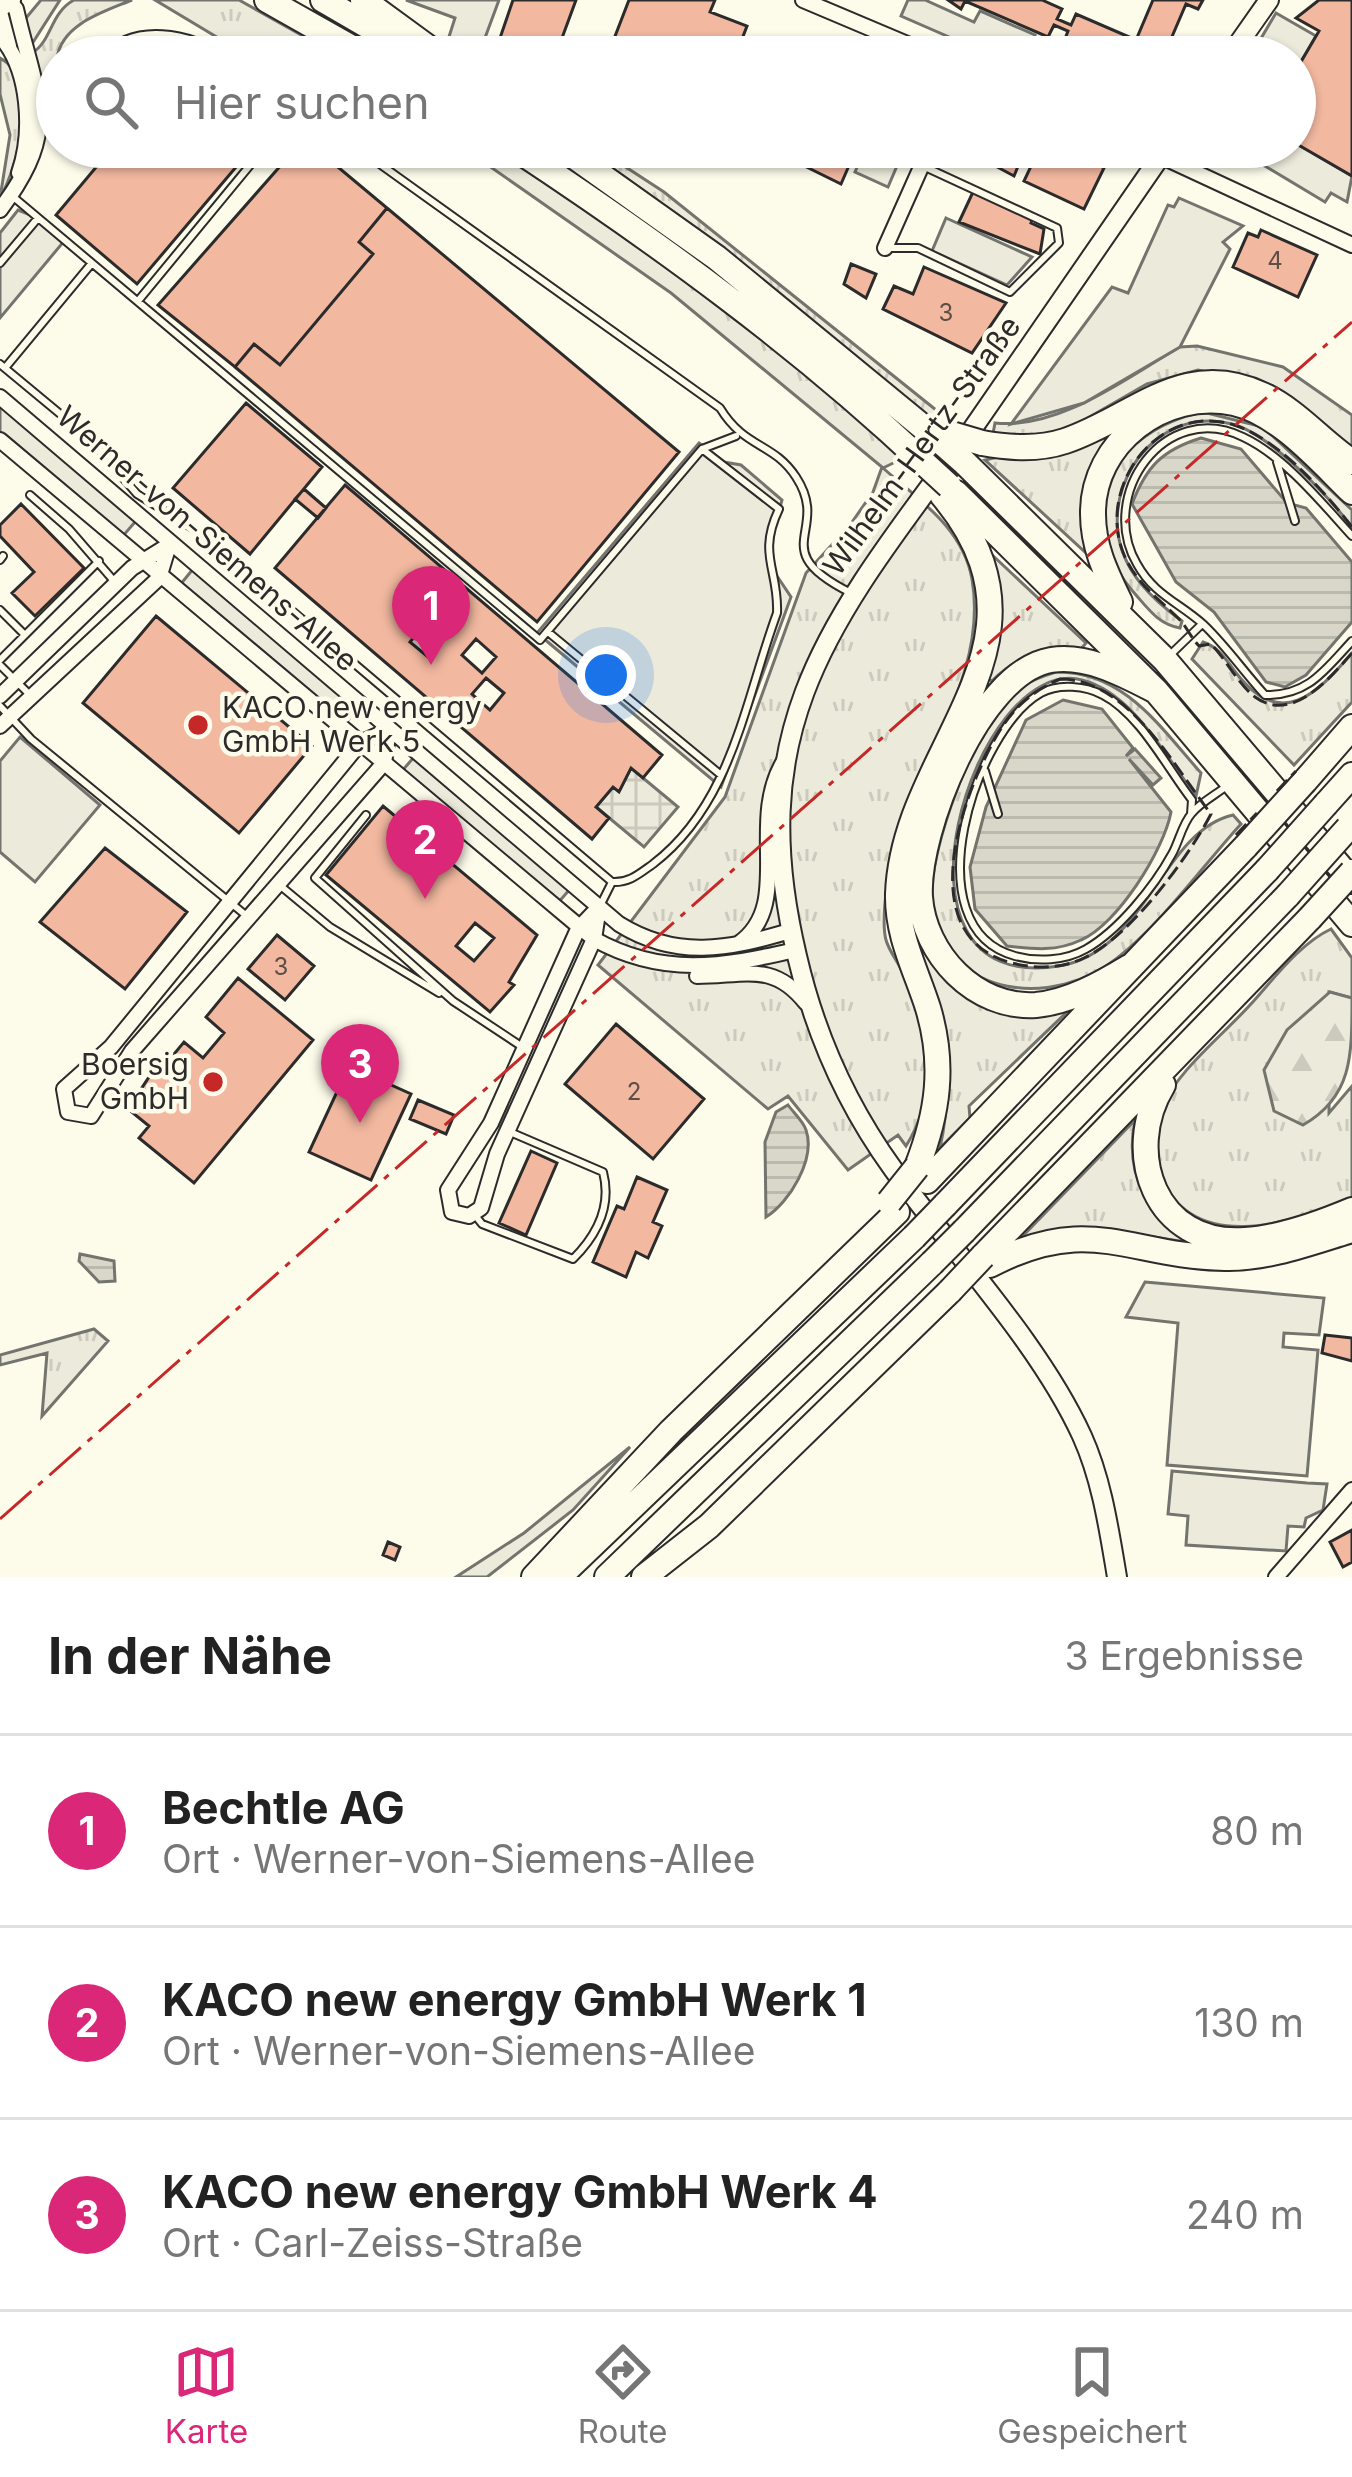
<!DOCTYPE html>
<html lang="de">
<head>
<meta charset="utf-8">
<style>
  body { margin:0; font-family:Inter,sans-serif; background:#f2f2f2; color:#222 }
  .you { position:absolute; left:606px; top:675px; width:42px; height:42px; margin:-30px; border:9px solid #fff; border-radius:50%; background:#1a73e8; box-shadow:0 0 0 18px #1a73e833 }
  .badge { display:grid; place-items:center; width:78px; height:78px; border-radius:50%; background:#db2777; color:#fff; font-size:39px; font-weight:700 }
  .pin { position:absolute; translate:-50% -99px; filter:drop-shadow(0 3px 6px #0008) }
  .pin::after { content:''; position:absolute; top:63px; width:42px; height:36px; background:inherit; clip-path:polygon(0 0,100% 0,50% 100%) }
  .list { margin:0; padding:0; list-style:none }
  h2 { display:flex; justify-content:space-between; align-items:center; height:156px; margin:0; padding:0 48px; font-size:51px }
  h2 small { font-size:39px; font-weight:400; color:#767676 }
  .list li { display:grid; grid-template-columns:78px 1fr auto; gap:36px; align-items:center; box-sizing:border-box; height:192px; padding:0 48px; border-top:3px solid #e0e0e0 }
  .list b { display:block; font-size:45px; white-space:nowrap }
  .list p { margin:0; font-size:39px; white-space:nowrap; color:#767676 }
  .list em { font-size:39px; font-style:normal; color:#767676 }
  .icon { flex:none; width:66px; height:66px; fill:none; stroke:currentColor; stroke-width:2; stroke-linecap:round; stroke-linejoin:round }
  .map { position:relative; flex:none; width:1352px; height:1577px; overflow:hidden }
  .search { position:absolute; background:#fff; box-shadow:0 3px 9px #0004; left:36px; right:36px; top:36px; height:132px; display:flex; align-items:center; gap:30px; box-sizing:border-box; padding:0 42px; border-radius:66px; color:#767676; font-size:45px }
  .sheet { height:732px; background:#fff }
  nav { display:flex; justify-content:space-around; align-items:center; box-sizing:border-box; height:168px; border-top:3px solid #e0e0e0; background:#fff; font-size:33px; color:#767676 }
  nav a { display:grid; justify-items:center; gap:6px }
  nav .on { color:#db2777 }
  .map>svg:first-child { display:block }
</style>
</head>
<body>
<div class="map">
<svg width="1352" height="1577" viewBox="0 0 1352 1577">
  <defs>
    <pattern id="grass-tufts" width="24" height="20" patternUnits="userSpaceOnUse" patternTransform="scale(3)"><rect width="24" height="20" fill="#ecebdb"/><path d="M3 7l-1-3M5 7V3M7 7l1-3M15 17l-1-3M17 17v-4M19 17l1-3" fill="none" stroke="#cbcabc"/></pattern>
    <pattern id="forest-firs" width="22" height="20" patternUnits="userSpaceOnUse" patternTransform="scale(3)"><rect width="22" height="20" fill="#ecebdb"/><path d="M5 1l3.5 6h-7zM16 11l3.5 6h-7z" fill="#cbcabc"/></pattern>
    <pattern id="plaza-grid" width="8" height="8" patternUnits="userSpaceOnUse" patternTransform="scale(3)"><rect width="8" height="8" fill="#eceadb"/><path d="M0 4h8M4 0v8" fill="none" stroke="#cbc9bc"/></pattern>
    <pattern id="water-rules" width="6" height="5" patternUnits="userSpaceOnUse" patternTransform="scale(3)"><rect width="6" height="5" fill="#d8d7c9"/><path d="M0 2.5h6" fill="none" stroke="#bab9ad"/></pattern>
  </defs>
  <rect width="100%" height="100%" fill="#fdfbea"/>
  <path fill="url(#grass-tufts)" stroke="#74746e" stroke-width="3" d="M41,0H60L30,47L26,18Z
    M74,0H132C103,12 62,24 57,58C55,74 57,84 45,94L32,53C52,41 50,13 74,0Z
    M155,0H239L330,51L366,0L458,57H338L330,52L327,57H250Z
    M0,58C41,79 18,167 0,198L10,135L0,94Z
    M462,147H595L664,192L961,430L883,468C919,500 963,528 972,579C991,690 896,779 887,885C885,900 882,925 886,940C889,951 898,962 903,973C929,1029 940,1092 906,1146L898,1135L848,1170L788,1096L768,1109L598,965L725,797L806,573L850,525L873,492L882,467L671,293Z
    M1197,346L1283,367L1352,415V448L1273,386L1198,370L1147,384L1060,434L992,439L995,423C1060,430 1127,377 1180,347Z
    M1203,412L1263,427L1352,510V527C1328,496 1270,434 1232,424C1165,406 1110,470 1118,533C1123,572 1153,600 1182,621L1180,628C1159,624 1150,611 1136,595C1068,519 1109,431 1203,412Z
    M1115,430L1083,522L1085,552L985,460Z
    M989,552L1086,643L1080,650C1046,647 1017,655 992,681L986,678Z
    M1203,642C1219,647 1227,661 1237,674C1281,730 1316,695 1352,653V702L1294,765L1192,659Z
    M1056,672C1124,671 1160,727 1201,773L1196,796C1166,757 1133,693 1082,680C975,652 867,997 1059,966C1146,952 1162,831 1233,815L1241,824C1201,868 1163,922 1116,959C1056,1007 948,1000 933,910C925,860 967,753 996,710C1010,689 1033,679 1056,672Z
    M1331,929L1352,958V998L1329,992V1113L1352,1086V1199C1289,1224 1191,1256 1159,1173C1152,1155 1152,1128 1160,1110C1178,1070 1221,1037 1250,1005C1273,980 1299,944 1331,929Z
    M912,938L919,939L944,977L1069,1010L969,1106L970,1118L940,1148C957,1070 941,1011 912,938Z
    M1135,1120C1128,1154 1134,1188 1158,1215C1167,1225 1180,1233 1186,1242C1125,1233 1079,1221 1018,1241Z
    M94,1329L108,1341L42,1416L47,1353L0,1365V1355Z
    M630,1447L573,1510L487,1577H456L524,1533Z"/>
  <path fill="url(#forest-firs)" stroke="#74746e" stroke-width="3" d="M1330,992L1352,998C1352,1057 1352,1097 1303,1125L1274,1111L1264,1070L1287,1030Z"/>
  <path fill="#eceadb" stroke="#74746e" stroke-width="3" d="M406,0H499L479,54L447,43L455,18Z
    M908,0H925L974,22L980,11L1035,35L1025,57L1002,48L995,57L901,16Z
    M1276,13L1316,36L1295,72V57H1250Z
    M1295,143L1352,176L1347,202L1331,193L1325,202L1245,154L1249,147H1295Z
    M866,147H905L888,187L855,172Z
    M1179,198L1243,226L1223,242L1230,249L1180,347L1084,403L1011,424L1112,287L1128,293L1168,205L1174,207Z
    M18,210L38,218L65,240L0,318V233Z
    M946,218L1032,257L1007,285L932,251Z
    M0,405L136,521L122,537L0,434Z
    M699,443L724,462L741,465L782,500L771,540L773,570L791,597L721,787L537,633Z
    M193,569L357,709L344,725L180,585Z
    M20,737L100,805L35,882L0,852V761Z
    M415,756L571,888L557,904L401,772Z
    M1145,1282L1324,1298L1319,1335L1284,1333L1283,1347L1318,1350L1307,1476L1167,1465L1178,1323L1126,1317Z
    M1172,1471L1307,1483L1327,1484L1323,1510L1306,1518L1304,1527L1288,1526L1286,1551L1186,1545L1188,1516L1168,1514Z"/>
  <path fill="url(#plaza-grid)" stroke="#74746e" stroke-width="3" d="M631,768L678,807L644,847L596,807L613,787L619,791Z"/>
  <path fill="url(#water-rules)" stroke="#74746e" stroke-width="3" d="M1201,438L1241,449L1287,503L1306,508L1352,562V622L1306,675L1285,687L1266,682L1214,612L1176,582L1132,504C1146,467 1162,450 1201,438Z
    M1063,700L1102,709L1133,748L1126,756L1135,749L1161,778L1153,785L1129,759L1171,812C1164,850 1117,925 1081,940C1056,952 1033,949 1007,946L975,909L970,867L986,807L1026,720Z
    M788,1105C793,1112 804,1122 806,1130C816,1159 789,1203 766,1217L765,1142L776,1112Z
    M80,1254L114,1261L115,1281L99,1282L79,1261Z"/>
  <path fill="#f2b8a0" stroke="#2b2b2b" stroke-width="3" fill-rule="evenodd" d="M513,0H576L555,57H530L500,38Z
    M629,0H715L710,12L747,26L735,57H607Z
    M948,0H1042L1062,9L1057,19L1071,25L1076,14L1136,40L1153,0H1203L1198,9L1186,4L1165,53L1173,57H1094L1063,44L1068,31L1054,25L1048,37L965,1L961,9Z
    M1319,0H1352V176L1295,143V72L1319,31L1296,18Z
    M811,46L836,57H806Z
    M113,147H253L137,284L56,215Z
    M297,147H314L387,208L359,242L373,254L280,365L254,344L235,367L158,305Z
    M766,147H857L841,184Z
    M960,147H1026L1014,176Z
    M1040,147H1058L1104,168L1084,209L1024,181Z
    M973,192L1033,218L1031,223L1044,229L1040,254L959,222Z
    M387,208L679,452L537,622L235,367L254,344L280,365L373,254L359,242Z
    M1261,230L1317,255L1298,297L1233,267L1248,233L1258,237Z
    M851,264L876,274L866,298L844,284Z
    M924,267L1006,303L972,353L883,309L894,286L913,294Z
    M246,403L322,467L250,554L173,488Z
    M345,485L662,755L643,778L631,768L619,792L613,787L596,807L609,818L592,839L275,568ZM415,591L435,608L421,625L400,607ZM424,625L442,641L428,657L410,642ZM476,639L496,657L482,673L462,655ZM486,678L504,693L490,710L472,694Z
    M304,489L326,508L318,518L295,499Z
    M21,504L84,568L35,616L12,593L34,572L0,536V525Z
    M156,616L312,746L239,833L83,703Z
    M383,806L537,935L509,982L514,985L490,1012L326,875ZM475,923L494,938L474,961L456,946Z
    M105,848L187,912L125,989L40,922Z
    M277,935L314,966L285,1000L248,969Z
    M238,978L313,1040L194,1183L139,1138L149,1126L128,1109L151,1074L155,1077L184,1042L203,1058L224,1033L206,1017Z
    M616,1024L704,1099L653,1159L565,1084Z
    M349,1066L411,1094L371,1180L309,1152Z
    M418,1100L454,1115L446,1134L410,1119Z
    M531,1151L557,1163L526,1235L499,1223Z
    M637,1177L667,1190L653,1222L662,1226L648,1258L636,1252L626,1277L593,1262L617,1206L624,1209Z
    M1325,1335L1352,1338V1361L1322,1353Z
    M1352,1530V1562L1343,1567L1330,1542Z
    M388,1542L400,1547L395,1560L383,1555Z"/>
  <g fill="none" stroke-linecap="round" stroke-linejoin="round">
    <defs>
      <path id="lane" d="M101,57C134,21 190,32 226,57
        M40,115L57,121
        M356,147L720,408C745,449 773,442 796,477C832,532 763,549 851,593
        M11,195L540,640L702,449L736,436
        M889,248H918L1010,292L1059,243L1057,228L925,167
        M0,263L38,218
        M138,301L265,147
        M0,364L88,437L137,494L199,532L612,882L601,904
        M5,368L92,263
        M1277,462L1295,521
        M30,495L69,529L114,581
        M1352,536C1322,503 1284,456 1243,437C1165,399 1097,495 1137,564C1154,595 1180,603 1204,625C1226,646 1244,672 1265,695C1308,696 1325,670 1352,641
        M0,560L3,556
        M0,610L25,635
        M548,632L721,775
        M1168,657L1201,625
        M0,660L99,561
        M0,665L29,694
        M0,706L31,739L248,917
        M985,771L998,814
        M1191,814L1192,800C1167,768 1140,714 1103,695C1086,686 1059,683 1041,693C975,730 911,928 1015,956C1037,962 1065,961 1086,949C1118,931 1154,887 1172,854C1179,842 1182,824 1192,813C1201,802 1217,794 1228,785
        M366,815L315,878L453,1001L521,1046
        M612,882C629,883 639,874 653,864C732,804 745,700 777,613C779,570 757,555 779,509L702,449
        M277,883L330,927L439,993
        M474,1214L482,1224L573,1259C597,1235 612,1206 603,1172L510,1132"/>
      <path id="street" d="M8,0L0,12L9,46
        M803,0L938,57
        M0,36C30,70 33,132 19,173
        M1141,147L1352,245
        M0,210C62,127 37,100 16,9L8,0
        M885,248L930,147
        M0,397L619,924C677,960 728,949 790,931
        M0,440L594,939C662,977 722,967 795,950
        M0,696L132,568L169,545
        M0,726L159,578L169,545
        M389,730L384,763L132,1051L91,1116L68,1112L64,1089L111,1047L360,743Z
        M599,907L594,939L497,1154L481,1208L469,1216L452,1212L448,1190L491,1123L578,929Z
        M738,944C795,905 746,824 784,761
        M697,976C744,976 773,961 806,1003
        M1276,1577L1352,1490"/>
      <path id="secondary" d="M1229,57L1269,0
        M962,444L1167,147
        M945,466C820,634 745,738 797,956C815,1034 846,1104 893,1169C953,1252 1040,1344 1082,1436C1102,1480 1109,1530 1117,1577"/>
      <path id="highway" d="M267,0L368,57
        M323,0L421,57
        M363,0L441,57
        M0,2L8,0
        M513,147C657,242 799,345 925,464
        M561,147L717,258L940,441
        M982,443C1010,448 1038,450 1065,441C1134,418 1184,357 1263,395C1297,411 1321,441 1352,462
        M965,463L1165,660L1352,881
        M956,493L1156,691L1352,924
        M1120,602C1106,573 1093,547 1093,514C1092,443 1164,388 1234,403C1279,413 1320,461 1352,492
        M1305,781L1352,727
        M1326,804L1352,775
        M1129,967C1101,984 1069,1002 1036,1005C975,1009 924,954 920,897C916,832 979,672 1051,660C1087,654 1125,675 1156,691
        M1163,1085C1122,1152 1155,1247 1245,1240C1279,1238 1321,1223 1352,1210
        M917,1167C938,1113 945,1065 928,1008C916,970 897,936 898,894C903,746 1069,645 942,495
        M927,1181L1246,846
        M945,1205L1267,870
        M964,1231L1288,895
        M983,1256L1310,918
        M990,1265C1090,1212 1130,1257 1225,1258C1268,1259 1312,1242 1352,1230
        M534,1577L671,1431L897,1212
        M559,1577L914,1237
        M607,1577L932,1263
        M644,1577L709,1526L950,1291"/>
    </defs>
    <use href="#lane" stroke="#2b2b2b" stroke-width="10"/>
    <use href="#street" stroke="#2b2b2b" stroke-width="18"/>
    <use href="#secondary" stroke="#2b2b2b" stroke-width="22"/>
    <use href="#highway" stroke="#2b2b2b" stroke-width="28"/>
    <use href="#lane" stroke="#fdfbea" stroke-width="6"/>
    <use href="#street" stroke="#fdfbea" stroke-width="14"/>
    <use href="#secondary" stroke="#fdfbea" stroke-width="18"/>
    <use href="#highway" stroke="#fdfbea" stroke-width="24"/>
    <defs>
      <path id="highway-bridge" d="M948,433L982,443
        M940,441L965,463
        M925,464L949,486
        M1246,846L1305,781
        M1267,870L1326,804
        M1288,895L1348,828
        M1310,918L1352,872
        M889,1202L917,1167
        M914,1237L945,1205
        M932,1263L964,1231
        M950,1291L983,1256"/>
    </defs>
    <use href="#highway-bridge" stroke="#2b2b2b" stroke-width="28" stroke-linecap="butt"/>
    <use href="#highway-bridge" stroke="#fdfbea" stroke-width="24"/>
    <path stroke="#2b2b2b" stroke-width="3" stroke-dasharray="15 6" stroke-linecap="butt" d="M1352,527C1325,492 1277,438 1234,425C1157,401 1094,489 1125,557C1138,585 1158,598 1179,619C1187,627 1189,635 1199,646L1211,644C1226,659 1238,684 1255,697C1292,724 1330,678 1352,653
      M1060,679C1128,679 1173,765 1211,814C1188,858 1130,937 1084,958C1061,969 1036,969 1012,963C924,940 953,831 978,773C998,729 1014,699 1060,679Z
      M1277,791L1296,771
      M1236,835L1257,813"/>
    <path stroke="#c62828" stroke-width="3" stroke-dasharray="42 9 6 9" stroke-linecap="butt" d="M0,1519L1352,322"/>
  </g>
  <g fill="#c62828" stroke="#fdfbea" stroke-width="4.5">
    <circle cx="198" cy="725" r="12"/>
    <circle cx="213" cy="1082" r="12"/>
  </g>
  <g text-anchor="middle" stroke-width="9" stroke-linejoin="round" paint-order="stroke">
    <g font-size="24" fill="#5d4e48">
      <text x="1275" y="269">4</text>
      <text x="946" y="321">3</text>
      <text x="281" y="975">3</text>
      <text x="634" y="1100">2</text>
    </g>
    <g font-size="30" fill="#2b2b2b" stroke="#fdfbea">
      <text transform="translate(922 446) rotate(-54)" y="10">Wilhelm-Hertz-Straße</text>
      <text transform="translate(207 539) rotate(41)" y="10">Werner-von-Siemens-Allee</text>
    </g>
    <g font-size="30" fill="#2b2b2b" stroke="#fdfbea" text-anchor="start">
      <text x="222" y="718">KACO new energy<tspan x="222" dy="34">GmbH Werk 5</tspan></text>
      <text x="189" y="1075" text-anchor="end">Boersig<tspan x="189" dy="34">GmbH</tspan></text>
    </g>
  </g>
</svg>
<div class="you"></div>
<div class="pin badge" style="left:431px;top:665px">1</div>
<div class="pin badge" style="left:425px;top:899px">2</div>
<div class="pin badge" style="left:360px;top:1123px">3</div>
<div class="search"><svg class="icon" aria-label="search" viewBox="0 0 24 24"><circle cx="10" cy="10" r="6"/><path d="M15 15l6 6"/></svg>Hier suchen</div>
</div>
<section class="sheet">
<h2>In der Nähe<small>3 Ergebnisse</small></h2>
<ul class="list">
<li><span class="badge">1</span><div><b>Bechtle AG</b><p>Ort · Werner-von-Siemens-Allee</p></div><em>80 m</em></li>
<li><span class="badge">2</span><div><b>KACO new energy GmbH Werk 1</b><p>Ort · Werner-von-Siemens-Allee</p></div><em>130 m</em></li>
<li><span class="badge">3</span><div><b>KACO new energy GmbH Werk 4</b><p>Ort · Carl-Zeiss-Straße</p></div><em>240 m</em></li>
</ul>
</section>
<nav>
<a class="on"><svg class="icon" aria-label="map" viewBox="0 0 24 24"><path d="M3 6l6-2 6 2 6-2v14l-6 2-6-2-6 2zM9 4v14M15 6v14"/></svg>Karte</a>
<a><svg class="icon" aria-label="directions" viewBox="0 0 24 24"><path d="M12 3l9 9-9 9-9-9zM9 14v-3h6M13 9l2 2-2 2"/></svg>Route</a>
<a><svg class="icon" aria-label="saved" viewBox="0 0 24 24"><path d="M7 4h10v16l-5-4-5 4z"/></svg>Gespeichert</a>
</nav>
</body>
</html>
